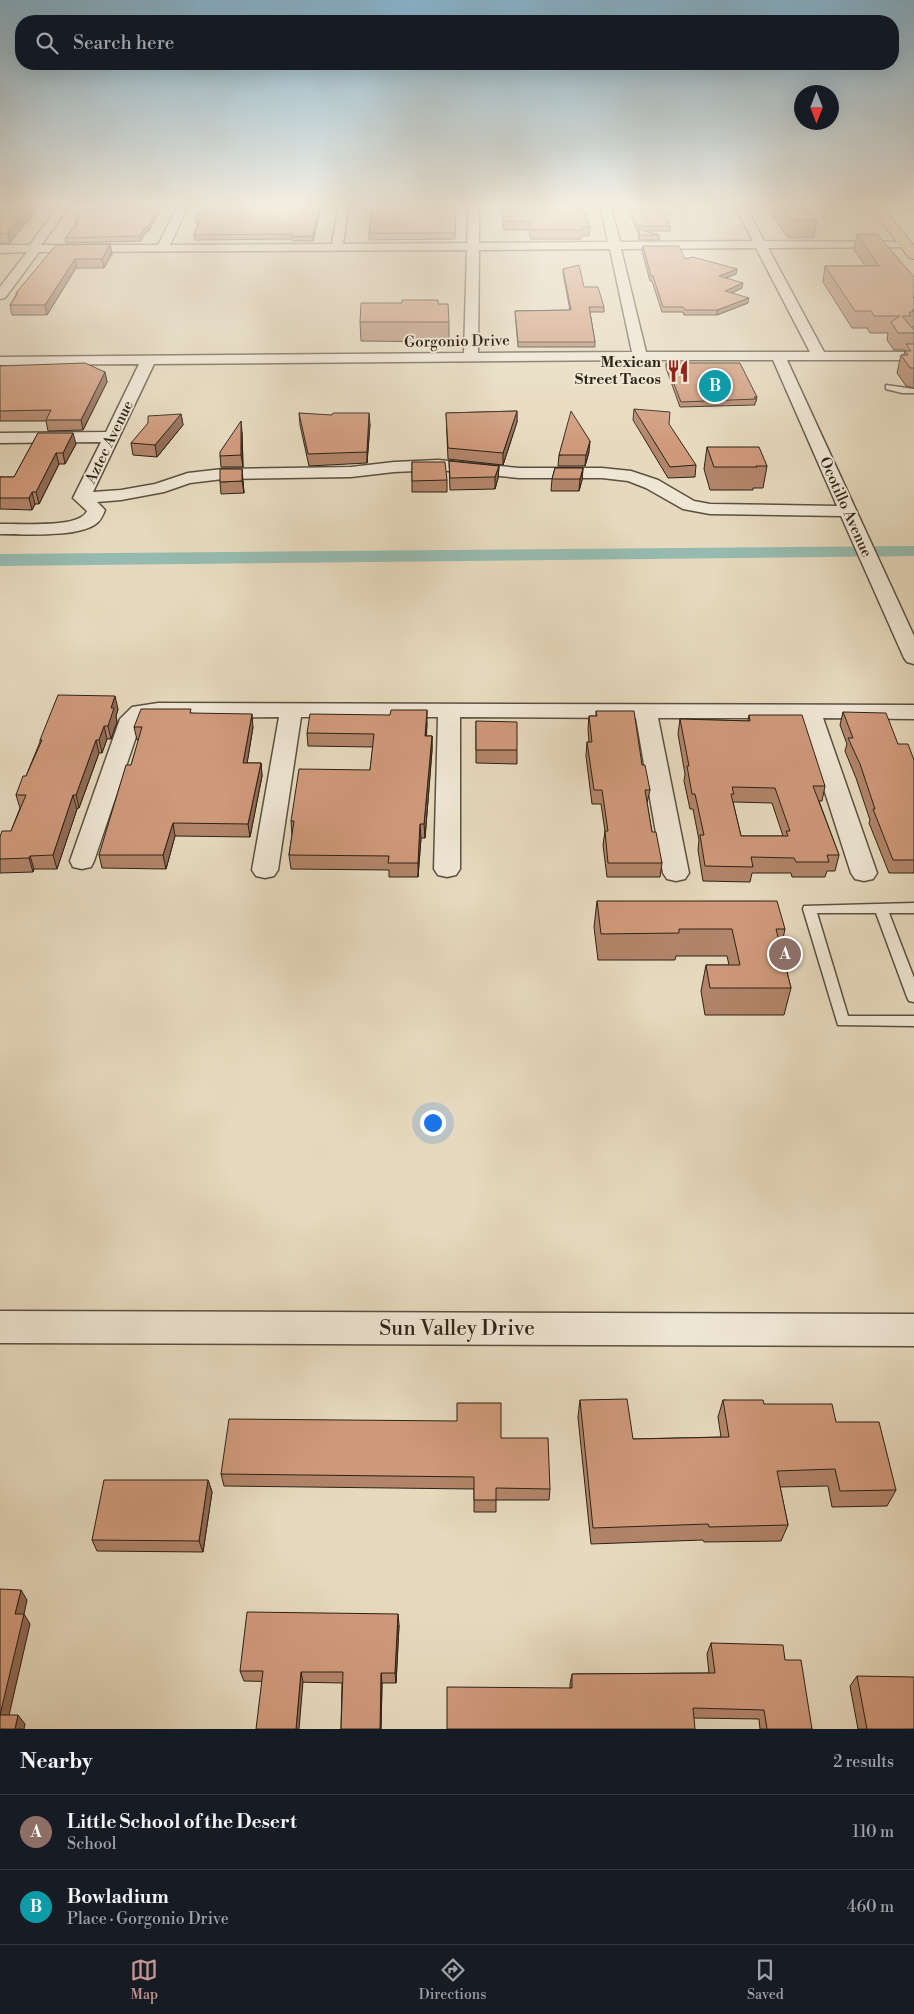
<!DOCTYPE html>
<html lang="en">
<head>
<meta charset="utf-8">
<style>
  body { margin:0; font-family:"Libre Bodoni",serif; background:#20242c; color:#f1f3f6 }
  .compass { position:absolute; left:794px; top:85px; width:45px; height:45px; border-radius:50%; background:#171b24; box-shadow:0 5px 20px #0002; rotate:180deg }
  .you { position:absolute; left:432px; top:1122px; width:18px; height:18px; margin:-12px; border:4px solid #fff; border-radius:50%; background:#1a73e8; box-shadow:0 0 0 8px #1a73e833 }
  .badge { display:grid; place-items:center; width:32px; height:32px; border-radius:50%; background:#c59692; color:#fff; font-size:16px; font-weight:700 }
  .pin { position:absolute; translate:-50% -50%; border:2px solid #fff; box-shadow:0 1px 5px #0006 }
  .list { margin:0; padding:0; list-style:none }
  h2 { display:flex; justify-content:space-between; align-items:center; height:65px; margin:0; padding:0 20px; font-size:21px }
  h2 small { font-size:16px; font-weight:400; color:#9ea1a6 }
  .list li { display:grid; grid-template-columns:32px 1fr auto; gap:15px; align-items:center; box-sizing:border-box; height:75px; padding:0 20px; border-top:1px solid #363941 }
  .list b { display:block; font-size:19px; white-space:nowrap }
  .list p { margin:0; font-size:16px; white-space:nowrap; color:#9ea1a6 }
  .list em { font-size:16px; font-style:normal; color:#9ea1a6 }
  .icon { flex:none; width:28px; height:28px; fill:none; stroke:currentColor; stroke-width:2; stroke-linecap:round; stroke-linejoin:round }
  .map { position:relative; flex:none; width:914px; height:1729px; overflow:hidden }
  .search { position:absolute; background:#171b24; box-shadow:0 5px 20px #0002; left:15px; right:15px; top:15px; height:55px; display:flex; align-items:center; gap:12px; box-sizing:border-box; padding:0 18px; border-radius:20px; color:#9ea1a6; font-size:19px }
  .sheet { height:215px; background:#171b24 }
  nav { display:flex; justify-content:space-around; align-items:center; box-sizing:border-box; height:70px; border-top:1px solid #363941; background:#171b24; font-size:14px; color:#9ea1a6 }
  nav a { display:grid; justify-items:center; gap:2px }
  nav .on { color:#c59692 }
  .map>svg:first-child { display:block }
</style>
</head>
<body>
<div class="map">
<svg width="914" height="1729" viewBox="0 0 914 1729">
  <rect width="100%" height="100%" fill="#e6d9bd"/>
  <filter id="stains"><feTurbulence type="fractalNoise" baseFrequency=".004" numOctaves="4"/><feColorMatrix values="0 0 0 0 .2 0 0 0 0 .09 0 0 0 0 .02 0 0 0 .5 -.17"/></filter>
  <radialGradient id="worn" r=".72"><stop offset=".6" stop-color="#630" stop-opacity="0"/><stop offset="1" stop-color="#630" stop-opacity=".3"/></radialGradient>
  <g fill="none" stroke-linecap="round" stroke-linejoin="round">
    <path fill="#96baaf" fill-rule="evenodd" d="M914,546V556L0,566V554Z"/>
    <defs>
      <path id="lane" d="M886,385L914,389V393H902L886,389Z
        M914,903V913H889L914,978V1002L909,1001L907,997L876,913H817L848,1016H914V1026L838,1025L803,909L804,906Z"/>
      <path id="street" d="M60,204H71L41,245H158L179,204H189L170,245L332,244L339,204H349L343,244L467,243L469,204H479V243L608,242L600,204H610L620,242L753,241L734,204H744L764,241L910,242L912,244L910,246L906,247L768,248L824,352H914V360H787L914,636V664L907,662L904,658L841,516L710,514L683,509L646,488L628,481L602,478H519L438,470L394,472L351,477L223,479L190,483L164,492L121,500L97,502L105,510C103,515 101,520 97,523C79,538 23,534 0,534V524C18,523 79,529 87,511L73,498L101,442L0,443V433L106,432L139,364L0,365V357L464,353L467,250L39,252L5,298L0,299V287L27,252L0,253V245H30ZM756,248L810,352H646L621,249ZM610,249L632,352L478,353L479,250ZM640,360H773L837,506L710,504L694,501L658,480L631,471L602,468H519L438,460L394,462L351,467L223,469L188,473L155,484L121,490L93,492L154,364Z
        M158,703L914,705V719L823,718L877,873L873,879L864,881L855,879L851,873L801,718H658L689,873L685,879L676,881L667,879L663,873L636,718L460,717V869L456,875L447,877L438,875L434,869L438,717H301L278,870L274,876L265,878L256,876L252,870L279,717L146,718L141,722L94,861L91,867L82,869L73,867L70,861L120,719L132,707Z
        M0,1311L914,1314V1346L0,1343Z"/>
      <path id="primary" d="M868,204H880L914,246V259L909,258Z"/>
    </defs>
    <use href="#lane" stroke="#5a5040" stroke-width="3"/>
    <use href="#street" stroke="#5a5040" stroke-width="3"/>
    <use href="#primary" stroke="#2c2217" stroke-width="2"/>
    <use href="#lane" fill="#efe6d4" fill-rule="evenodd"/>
    <use href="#street" fill="#efe6d4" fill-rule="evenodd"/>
    <use href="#primary" fill="#e3bc7e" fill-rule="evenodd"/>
  </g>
  <path fill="#b28469" stroke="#2c2217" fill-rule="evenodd" d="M0,204H46L41,210H36L10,243L0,244Z
    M87,204H164L148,232H146L141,241L66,243L65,238L76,225L75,221Z
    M456,204L455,239L369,240V233L372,214H367V208Z
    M500,204H580L590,227L589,236H582L581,239H531L529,230H504Z
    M626,204H660L670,226V231H646L659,235V240H639L638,231H637Z
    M774,204H805L817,220L814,237L788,238L772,216Z
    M815,204H838V206L818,205Z
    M898,204H914V211H904Z
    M321,206L313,241H292V239L195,240L194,235L198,225H196L195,221Z
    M857,234L914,277V327H912L914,330V388L906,386L897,373L901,355H904L905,350H894L887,340L888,333H870L867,328H852L823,282L825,266H865L854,249Z
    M110,244L112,254L104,268H76L47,315H12L10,305L16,295V293L56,245Z
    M643,246L685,259L737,269L736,274L726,278L742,288L732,293L748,303L717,315H684L683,312H662L652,281H650L642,251Z
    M563,269L604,307V312H590L595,342V347H518L515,311L570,310L563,273Z
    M438,304L449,322V342L361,341L360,322Z
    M666,363L757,397L756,402H755V405L680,407L666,368Z
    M0,366L105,372L107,382L83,430L48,431L46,421H0Z
    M634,409L696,465L695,477L668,478L633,420Z
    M517,411V422L503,465L448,459L446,413Z
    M299,413L370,424L367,463L309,466L300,425Z
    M181,414L183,425L157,457L133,455L131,443Z
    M242,432L243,467H221L220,456Z
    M38,433L76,444L65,464H59L39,504H35L32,510L0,509V477H14Z
    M707,447L767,466L763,488H753V490H710L704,469Z
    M589,452L585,466H558L559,455Z
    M449,461L499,466L498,478L495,489L450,490Z
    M412,462L447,480V492H412Z
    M555,468H583L582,480L579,491H551L552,479Z
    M243,481L244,493L221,494L220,482Z
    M118,709L116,716L117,722L111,739H107L102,753H99L79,808L77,809L57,869H34L33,872L0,873V837L11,831L20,808L16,795L26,776L40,742V740Z
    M596,711L642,765L650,790L647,803L652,832L662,863L660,877H607L603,845L605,831L601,804H592L586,756L587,742H589L588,729L589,716H596Z
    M843,712L898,744L914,760V873H889L869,823L870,820L856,778L845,751L847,744L840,725Z
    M191,713L253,727L247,763H261L262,776L250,837L175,836L166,869L102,868L99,855L131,765L139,740H137L134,727Z
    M390,715L427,723L426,736H432V750L425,838H421L418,877H389V870L291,869L289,855L292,835L291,821L370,770L373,747L308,746L307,733Z
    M749,715L825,786L822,801H819L839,855L835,871H827L825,877H792L791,873H752L750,882L703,881L698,850L699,840L693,809H690L684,781L685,774L678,734L680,719L748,721ZM733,802L772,803L783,836H741Z
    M476,721L517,750V764L476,763Z
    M597,901L785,929L781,948L791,988L784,1015H705L701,991L706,965H729L727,956H676L675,960H598L594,927Z
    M580,1400L633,1439L721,1437L718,1417L723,1400L764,1404L836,1422L896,1490L887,1506L832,1507L828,1486L780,1487L788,1525L781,1541L704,1542L703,1540L591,1544L578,1417Z
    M501,1438L550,1489L549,1500H496V1512H474V1489L224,1486L221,1474Z
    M208,1480L212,1492L203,1552L97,1551L92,1540Z
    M399,1625L396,1683H382L381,1729H341L342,1683L244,1681L240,1671Z
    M711,1643L785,1660L812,1729H760L759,1719L694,1718L570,1688V1684L572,1674L709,1673L707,1654Z
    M857,1676L914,1729H858L850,1686Z"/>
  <path fill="#916b55" stroke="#2c2217" d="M32,204H35L36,210L10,243L8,233Z
    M40,204H46L41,210Z
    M161,204H164L148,232V227Z
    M320,204H321V206L313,241V236Z
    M145,227L146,232L141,241L140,236Z
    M110,244L112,254L104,268L102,259Z
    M75,259L76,268L47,315L45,305Z
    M737,269L736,274L718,281L719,276Z
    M743,283L742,288L725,296V291Z
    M749,298L748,303L717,315V310Z
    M105,372L107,382L83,430L81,420Z
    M517,411V422L503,465V453Z
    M369,413L370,424L367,463V452Z
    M181,414L183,425L157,457L155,445Z
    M241,421L242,432L243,467L241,455Z
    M73,433L76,444L65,464L63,453Z
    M590,441L589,452L585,466L586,455Z
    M56,453L59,464L39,504L36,492Z
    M499,466L498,478L495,489V477Z
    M583,468L582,480L579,491L580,479Z
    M242,469L244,493L242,481Z
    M32,492L35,504L32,510L29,498Z
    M115,696L118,709L116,716L117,722L111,739L108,726L111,708Z
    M427,710V723L426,750L425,736Z
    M252,714L253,727L245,776L243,763Z
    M104,726L107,739L102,753L99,740Z
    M432,736V750L425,838L424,824Z
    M96,740L99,753L79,808L76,795Z
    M261,763L262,776L250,837L248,824Z
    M73,795L77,809L57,869L53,855Z
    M173,823L175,836L166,869L163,855Z
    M420,824L421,838L418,877V863Z
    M30,856L34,869L33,872L29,858Z
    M208,1480L212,1492L203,1552L199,1541Z
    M21,1590L27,1600L24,1614L30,1624L7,1724L0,1715L15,1614Z
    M398,1614L399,1625L396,1683L395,1673Z
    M301,1672L303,1682L299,1729H296Z
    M381,1673L382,1683L381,1729H380Z
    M18,1715L25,1724L24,1729H15Z"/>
  <path fill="#cf997a" stroke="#2c2217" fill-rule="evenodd" d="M0,204H32L8,233L0,234Z
    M87,204H161L148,227H145L140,236L65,238L79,221H75Z
    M203,204H320L313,236L292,237V234L194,235L200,221H195Z
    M367,204H456L455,233H369L373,208H367Z
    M502,204H580L590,227H581L582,230H531L529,221H504Z
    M629,204H660L670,226H637Z
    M778,204H805L817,220H790Z
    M638,229L659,235H640Z
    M857,234H877L914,277V297H913L914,298V310H912L913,312H909L911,316H902L914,330V333H898L891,322L900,316H874L871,311H855L825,266H879Z
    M110,244L102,259H75L45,305H10L18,293H16L56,245Z
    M643,246H679L685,259L693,257L737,269L719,276L743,283L725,291L749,298L717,310H685L683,307H663L653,276H651Z
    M579,265L584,287H598L604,307H589L595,342H518L515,311L571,310L563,269Z
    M402,300H438V304H448L449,322H360L361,303H402Z
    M906,344H914V368H910L901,355H908L905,351H911Z
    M85,363L105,372L81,420H46L51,410L0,411V366Z
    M666,363H740L757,397H754L756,399L681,402Z
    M634,409L670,412L669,424L696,465L670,467Z
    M517,411L503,453L448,448L446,413Z
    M571,411L590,441L586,455H559Z
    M299,413L332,415L333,413H369L367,452L308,454Z
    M181,414L155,445L131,443L148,423V416Z
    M241,421V455L220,456V452Z
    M38,433H73L63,453H56L36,492H32L29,498H0V477H14Z
    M707,447H759L767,466H756L757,467H714Z
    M449,461L499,466L495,477L450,478Z
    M412,462H445L447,480L412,481Z
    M555,468H583L580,479H552Z
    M220,469H242V481L220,482Z
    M58,695L115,696L111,708H114L108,726H104L99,740H96L76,795H73L53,855L30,856L29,858L0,859V837L2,831H11L26,795H16L23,776H26L42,740H40Z
    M141,709H191L190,713L252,714L243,763H261L248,824L173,823L163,855H99L126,765H131L142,727H134Z
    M391,710H427L425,736H432L424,824H420L418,863H388L389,856L289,855L294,821H291L299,769L370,770L374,734L307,733L310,714L390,715Z
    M596,711H634L642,765H645L650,790H645L652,832H656L662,863H608L605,831H608L602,790H594L587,742H592L589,716H597Z
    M843,712L886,713L898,744H908L914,760V860H893L873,809H875L860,764L848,738H853Z
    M749,715H802L825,786H813L839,855H827L829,862H796L794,858L751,857L753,867L705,866L700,835H704L695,794H692L687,766H689L680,719L750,721ZM732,787L775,788L790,831H786L788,836H741L731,794H734Z
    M476,721L517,722V750H476Z
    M597,901H777L785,929H776L791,988H710L706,965H740L732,929H679V933L601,934Z
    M627,1399L633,1439L729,1437L723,1400H763L764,1404H832L836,1422H879L896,1490L840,1491L835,1469L777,1471L788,1525L709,1527L708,1524L593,1528L580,1400Z
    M457,1403H501V1438H548L550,1489L496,1488V1500H474V1477L221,1474L229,1419L457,1421Z
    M104,1480H208L199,1541L92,1540Z
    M0,1589L21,1590L15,1614H24L0,1715H18L15,1729H0Z
    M247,1612L398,1614L395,1673H381L380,1729H341L343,1672H301L296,1729H256L263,1671H240Z
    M711,1643L783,1645L785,1660H801L812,1729H767L764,1710L693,1708L695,1729H447V1687L572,1688V1674L715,1673Z
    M857,1676L914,1677V1729H867Z"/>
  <linearGradient id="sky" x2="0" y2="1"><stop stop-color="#87b6d1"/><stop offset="0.46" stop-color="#f4eee1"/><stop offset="1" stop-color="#f4eee1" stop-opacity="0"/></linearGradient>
  <rect width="914" height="446" fill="url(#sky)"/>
  <defs>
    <symbol id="restaurant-bare" viewBox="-9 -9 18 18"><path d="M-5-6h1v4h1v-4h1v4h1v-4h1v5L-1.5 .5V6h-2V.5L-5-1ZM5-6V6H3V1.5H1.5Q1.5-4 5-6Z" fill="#8f2418" stroke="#efe6d4" stroke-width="2.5" paint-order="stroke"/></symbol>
  </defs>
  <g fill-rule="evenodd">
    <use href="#restaurant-bare" x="662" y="355" width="32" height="32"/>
  </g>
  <g text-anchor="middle" stroke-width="4" stroke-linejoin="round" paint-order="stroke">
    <g font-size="15" fill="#2c2217" stroke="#efe6d4">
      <text transform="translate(457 341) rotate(-1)" y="5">Gorgonio Drive</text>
      <text transform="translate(109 442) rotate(-64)" y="5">Aztec Avenue</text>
      <text transform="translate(846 507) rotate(66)" y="5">Ocotillo Avenue</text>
    </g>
    <g font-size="15" font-weight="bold" fill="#2c2217" stroke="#efe6d4" text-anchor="end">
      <text x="661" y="367">Mexican<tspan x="661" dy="17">Street Tacos</tspan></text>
    </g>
    <g font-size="21" fill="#2c2217" stroke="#efe6d4">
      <text x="457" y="1335">Sun Valley Drive</text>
    </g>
  </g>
  <rect width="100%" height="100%" filter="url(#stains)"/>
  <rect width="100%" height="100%" fill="url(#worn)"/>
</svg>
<svg class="compass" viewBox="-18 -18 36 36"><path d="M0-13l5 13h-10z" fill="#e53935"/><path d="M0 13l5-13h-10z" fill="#9ea1a6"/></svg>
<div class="you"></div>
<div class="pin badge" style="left:785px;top:954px;background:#8d6e63">A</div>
<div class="pin badge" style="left:715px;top:386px;background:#0f9aa8">B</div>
<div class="search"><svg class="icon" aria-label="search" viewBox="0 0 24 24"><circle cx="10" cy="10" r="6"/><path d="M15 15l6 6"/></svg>Search here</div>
</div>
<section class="sheet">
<h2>Nearby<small>2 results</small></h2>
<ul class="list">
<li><span class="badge" style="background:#8d6e63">A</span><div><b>Little School of the Desert</b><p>School</p></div><em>110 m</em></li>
<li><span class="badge" style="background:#0f9aa8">B</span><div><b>Bowladium</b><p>Place · Gorgonio Drive</p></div><em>460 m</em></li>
</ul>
</section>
<nav>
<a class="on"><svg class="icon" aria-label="map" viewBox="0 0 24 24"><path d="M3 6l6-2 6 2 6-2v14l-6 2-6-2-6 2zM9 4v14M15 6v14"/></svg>Map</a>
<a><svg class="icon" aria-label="directions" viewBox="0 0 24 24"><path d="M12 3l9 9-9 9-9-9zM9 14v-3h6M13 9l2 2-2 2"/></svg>Directions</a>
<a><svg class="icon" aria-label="saved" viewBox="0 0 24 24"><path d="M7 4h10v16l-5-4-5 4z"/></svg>Saved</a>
</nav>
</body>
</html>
